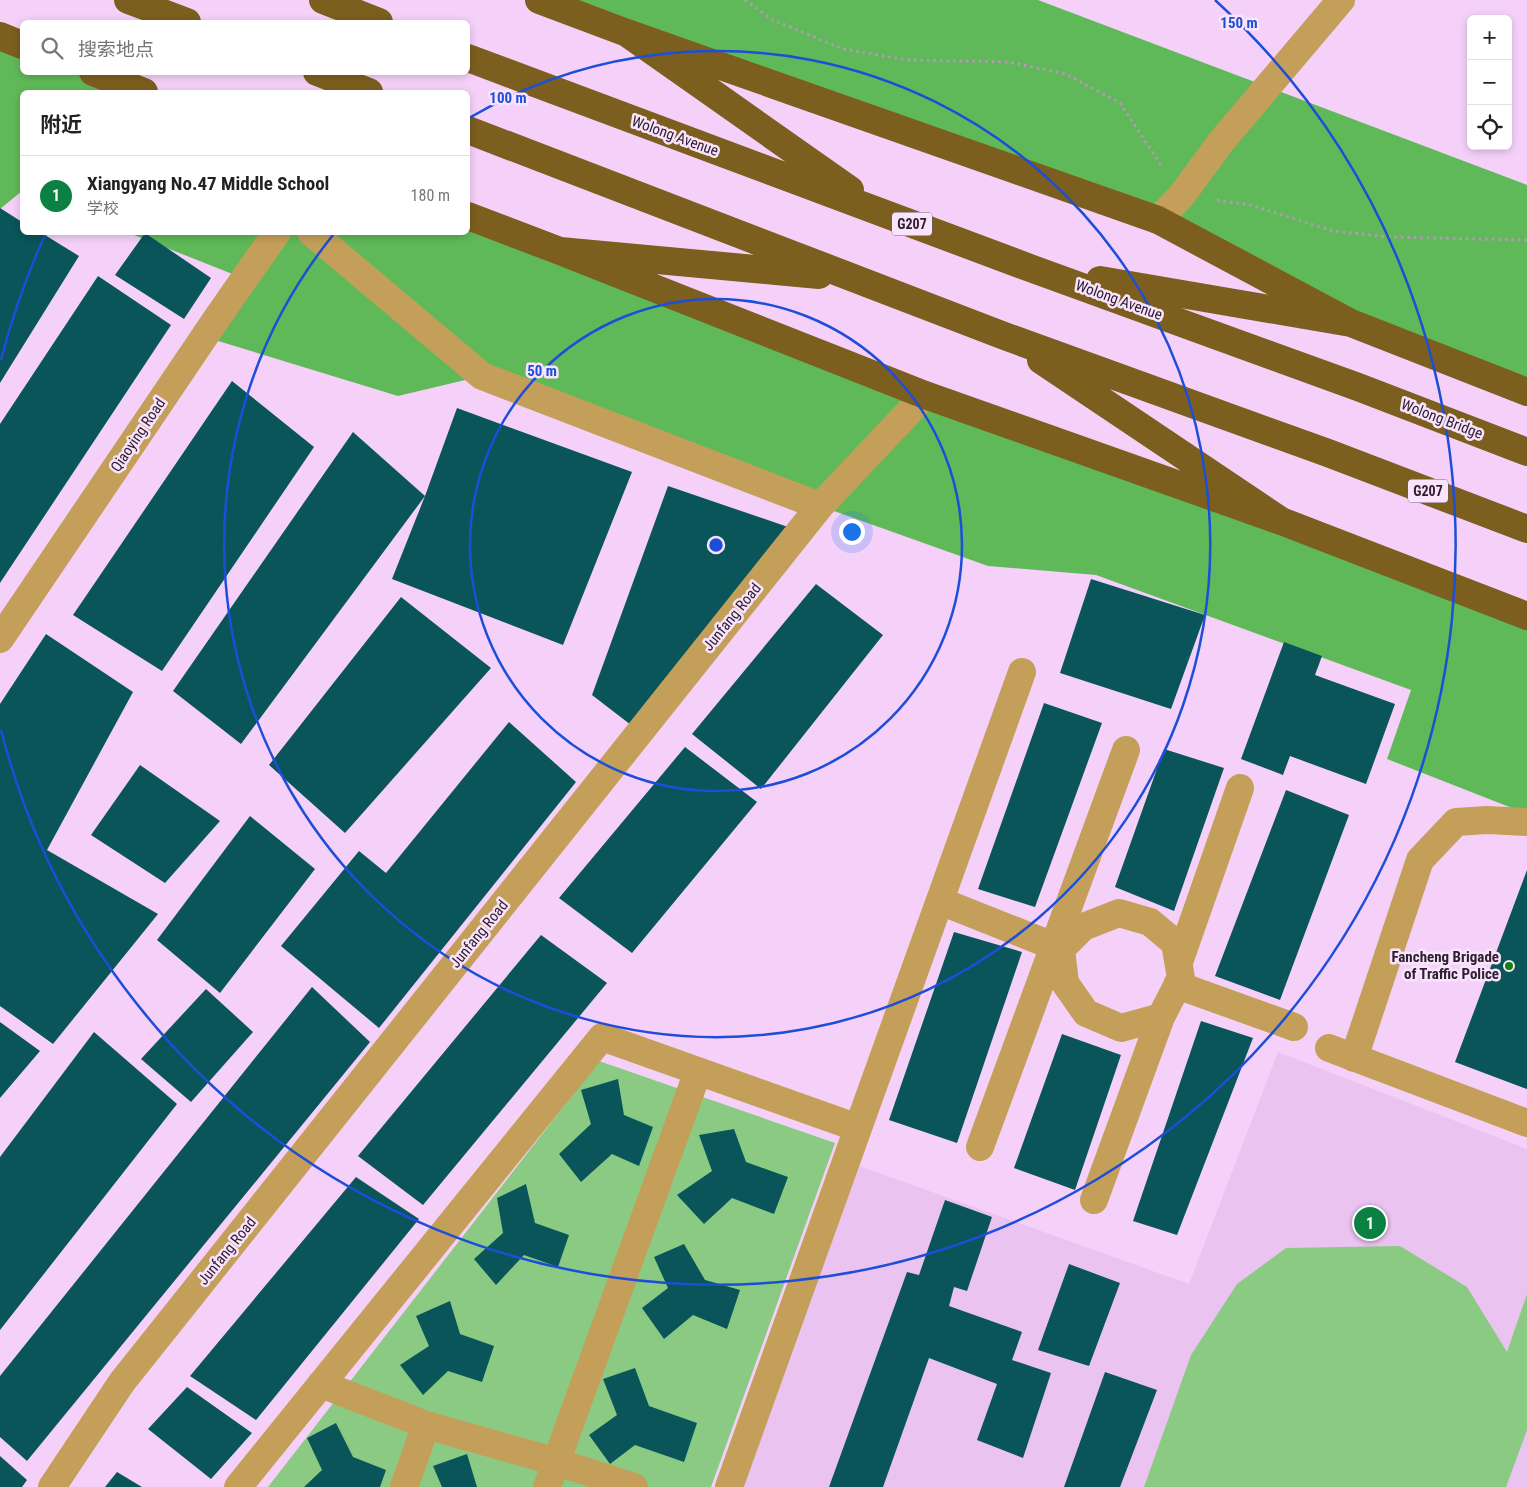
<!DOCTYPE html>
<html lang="zh">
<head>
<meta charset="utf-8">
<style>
  body { margin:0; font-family:"Roboto Condensed","Noto Sans SC",sans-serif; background:#f6f6f6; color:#222 }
  .controls { position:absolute; right:15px; top:15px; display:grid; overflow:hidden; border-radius:8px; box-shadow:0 2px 8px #0003 }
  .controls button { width:45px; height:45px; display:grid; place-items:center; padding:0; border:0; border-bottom:1px solid #e0e0e0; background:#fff; color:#222; font:25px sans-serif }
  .you { position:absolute; left:851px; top:531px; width:18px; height:18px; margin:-12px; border:4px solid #fff; border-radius:50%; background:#1a73e8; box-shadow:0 0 0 8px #1a73e833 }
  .badge { display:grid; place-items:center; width:32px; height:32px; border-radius:50%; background:#0b8043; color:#fff; font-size:16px; font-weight:700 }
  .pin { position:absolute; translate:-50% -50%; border:2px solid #fff; box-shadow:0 1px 5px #0006 }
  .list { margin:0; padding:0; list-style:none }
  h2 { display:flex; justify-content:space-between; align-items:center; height:65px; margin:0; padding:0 20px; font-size:21px }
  h2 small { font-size:16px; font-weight:400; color:#767676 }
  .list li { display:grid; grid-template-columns:32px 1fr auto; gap:15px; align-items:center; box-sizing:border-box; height:80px; padding:0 20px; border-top:1px solid #e0e0e0 }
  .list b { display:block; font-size:19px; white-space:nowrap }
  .list p { margin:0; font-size:16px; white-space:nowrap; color:#767676 }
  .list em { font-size:16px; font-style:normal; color:#767676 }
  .icon { flex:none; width:28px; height:28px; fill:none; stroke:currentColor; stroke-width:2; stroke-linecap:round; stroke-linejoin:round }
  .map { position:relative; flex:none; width:1527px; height:1487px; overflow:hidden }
  .search { position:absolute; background:#fff; box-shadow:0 2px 8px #0003; left:20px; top:20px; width:450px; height:55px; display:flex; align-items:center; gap:12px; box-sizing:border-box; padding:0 18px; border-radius:8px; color:#767676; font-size:19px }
  .panel { position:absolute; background:#fff; box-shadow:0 2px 8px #0003; left:20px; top:90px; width:450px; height:145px; border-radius:8px }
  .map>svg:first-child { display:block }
</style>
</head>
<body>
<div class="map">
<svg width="1527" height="1487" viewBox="0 0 1527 1487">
  <rect width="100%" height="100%" fill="#f5d1fa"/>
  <path fill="#ebc3f1" d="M1278,1052L1527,1149V1487H736L851,1163L1189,1284Z"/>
  <path fill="#8aca83" d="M599,1061L835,1143L711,1487H268Z
    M1400,1246L1467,1287L1507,1352L1527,1294V1430L1506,1487H1144L1191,1355L1237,1284L1286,1248Z"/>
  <path fill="#60b959" d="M539,0H1038L1527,185V392L1158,220Z
    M0,36L22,45V72L93,73L144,92H22V191L0,209Z
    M468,216L1527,616V814L1387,759L1411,690L1096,575L988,566L820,506L482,376L398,396L205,337L245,279L129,233L468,232Z"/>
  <path fill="#09555a" d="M0,208L22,222V232H40L79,256L0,383Z
    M145,233L211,278L184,319L115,275Z
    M98,276L171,325L0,583V424Z
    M232,381L314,447L162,671L73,615Z
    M457,408L632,472L563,645L392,579L425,496L241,744L173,691L353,432L425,496Z
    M668,486L788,527L631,725L592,695Z
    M1091,579L1205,615L1171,709L1060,673Z
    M816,584L883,635L761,789L692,734Z
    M401,597L491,668L345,833L269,765Z
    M46,634L133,692L47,850L158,914L53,1044L0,1006V704Z
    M1284,642L1322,656L1315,675L1395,704L1366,784L1290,756L1283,775L1241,759Z
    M1044,703L1102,723L1035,907L978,889Z
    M509,722L576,782L379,1028L281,946L359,851L386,873Z
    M685,747L757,802L632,953L559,898Z
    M1164,749L1224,768L1174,911L1115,887Z
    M140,765L220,821L165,883L91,835Z
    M1286,790L1349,815L1280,1000L1215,976Z
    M250,816L315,869L220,993L157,940Z
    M1527,870V1089L1455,1062Z
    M954,932L1022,952L957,1143L889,1120Z
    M541,935L607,983L423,1205L358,1156Z
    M312,987L370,1042L27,1461L0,1437V1376Z
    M206,989L253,1032L191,1102L141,1059Z
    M1201,1021L1253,1038L1177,1235L1133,1221Z
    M0,1022L40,1051L0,1098Z
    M94,1032L177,1104L0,1330V1157Z
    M1062,1034L1121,1055L1075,1190L1014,1168Z
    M618,1079L624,1115L653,1127L639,1166L612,1154L581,1182L559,1154L591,1124L581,1090Z
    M734,1129L746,1162L788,1177L774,1214L732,1198L704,1224L677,1195L712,1171L699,1135Z
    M356,1177L419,1219L256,1420L190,1376Z
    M526,1184L535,1223L569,1235L558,1267L524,1255L496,1285L474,1259L503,1233L497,1198Z
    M945,1200L992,1217L967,1291L954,1287L949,1306L1022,1332L1012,1360L1051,1373L1023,1458L977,1440L997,1384L929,1358L883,1487H829L907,1272L919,1275Z
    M684,1244L705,1280L740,1290L727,1329L693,1315L664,1339L642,1308L668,1288L654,1257Z
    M1069,1264L1120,1283L1089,1366L1038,1350Z
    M450,1301L460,1334L494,1346L482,1382L448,1371L423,1395L400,1365L429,1346L416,1316Z
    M635,1368L649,1406L697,1423L684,1462L635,1445L610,1464L589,1435L617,1415L603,1379Z
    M1105,1372L1157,1390L1120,1487H1064Z
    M187,1387L252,1433L211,1479L148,1429Z
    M336,1423L353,1457L386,1470L380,1487H304L322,1470L307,1438Z
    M467,1454L477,1487H442L433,1466Z
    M0,1456L27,1480L22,1487H0Z
    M117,1472L142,1487H105Z"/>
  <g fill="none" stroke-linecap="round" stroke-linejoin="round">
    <path stroke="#b598b8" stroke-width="3" stroke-dasharray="2.5 4" stroke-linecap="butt" d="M745,0L773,20L843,49L907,60L1009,62L1066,74L1120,103L1163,168
      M1217,200L1251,205L1333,231L1391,237L1527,240"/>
    <path stroke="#c49f5a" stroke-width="28" d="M1158,220L1182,195L1220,143L1341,0
      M311,232L482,376L820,506
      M0,639L217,318L277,232
      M940,901L1061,949L1065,983L1086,1013L1121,1028L1161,1017L1181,978L1175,943L1150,922L1119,913L1083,927L1061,949
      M1179,962L1240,788
      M1177,985L1294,1027
      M1329,1048L1527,1123
      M1354,1058L1420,860L1456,822L1487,820L1527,822
      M980,1147L1126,750
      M1094,1200L1161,1017
      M321,1384L426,1425L557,1462L634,1487
      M52,1487L122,1382L820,506L925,395
      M238,1487L602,1037L858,1128
      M404,1487L426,1425
      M547,1487L698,1071
      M729,1487L1022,672"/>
    <path stroke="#7c5e1f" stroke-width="28" d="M128,0L187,22
      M323,0L379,22
      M539,0L627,33L850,190
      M627,33L1158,220L1351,323
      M0,36L22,45
      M468,58L1030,268L1358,387L1527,452
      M93,72L144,92
      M317,72L369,92
      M468,130L1007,337L1328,453L1527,529
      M468,216L560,251L819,275
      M560,251L925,395L1281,521
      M1100,280L1351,323L1527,392
      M1041,360L1281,521L1527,616"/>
  </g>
  <g fill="none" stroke="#1d4ed8" stroke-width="2.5">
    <circle cx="716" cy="545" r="246"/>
    <path d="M469 118A493 493 0 1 1 333 235"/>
    <path d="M1 360A739 739 0 0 1 46 233M1215 0A739 739 0 1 1 1 730"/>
  </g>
  <circle fill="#0c8603" stroke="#fae4fd" stroke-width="2" cx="1509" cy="966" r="5"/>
  <g text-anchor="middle" stroke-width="5" stroke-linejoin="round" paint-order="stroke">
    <g fill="#fae4fd" stroke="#6b5b6d" stroke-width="1">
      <rect x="892" y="212.5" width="40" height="23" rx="4"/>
      <rect x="1408" y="479.5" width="40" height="23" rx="4"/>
    </g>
    <g font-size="14" font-weight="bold" fill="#2e202f">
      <text x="912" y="229">G207</text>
      <text x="1428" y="496">G207</text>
    </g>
    <g font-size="15" fill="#2e202f" stroke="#fae4fd">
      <text transform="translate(675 136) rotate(20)" y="5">Wolong Avenue</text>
      <text transform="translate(1119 300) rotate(20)" y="5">Wolong Avenue</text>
      <text transform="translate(1442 419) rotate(21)" y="5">Wolong Bridge</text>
      <text transform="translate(138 435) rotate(-56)" y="5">Qiaoying Road</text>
      <text transform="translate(732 617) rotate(-51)" y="5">Junfang Road</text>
      <text transform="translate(479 934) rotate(-51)" y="5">Junfang Road</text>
      <text transform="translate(227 1251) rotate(-51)" y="5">Junfang Road</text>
    </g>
    <g font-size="15" font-weight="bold" fill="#2e202f" stroke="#fae4fd" text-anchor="end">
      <text x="1499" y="962">Fancheng Brigade<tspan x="1499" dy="17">of Traffic Police</tspan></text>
    </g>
  </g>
  <circle cx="716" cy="545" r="8" fill="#1d4ed8" stroke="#fae4fd" stroke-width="2.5"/>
  <g font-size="15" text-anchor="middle" font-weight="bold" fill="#1d4ed8" stroke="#fae4fd" stroke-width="5" stroke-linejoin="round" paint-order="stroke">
    <text x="1239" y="28">150 m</text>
    <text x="508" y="103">100 m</text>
    <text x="542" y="376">50 m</text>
  </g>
</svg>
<div class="controls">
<button>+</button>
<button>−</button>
<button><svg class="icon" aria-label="locate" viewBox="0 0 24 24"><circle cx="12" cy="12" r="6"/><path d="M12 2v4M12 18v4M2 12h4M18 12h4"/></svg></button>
</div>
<div class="you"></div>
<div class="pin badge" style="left:1370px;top:1223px">1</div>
<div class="search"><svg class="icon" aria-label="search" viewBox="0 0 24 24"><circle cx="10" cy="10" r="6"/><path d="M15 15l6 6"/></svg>搜索地点</div>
<section class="panel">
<h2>附近<small></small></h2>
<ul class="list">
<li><span class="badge">1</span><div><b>Xiangyang No.47 Middle School</b><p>学校</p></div><em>180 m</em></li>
</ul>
</section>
</div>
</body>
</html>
